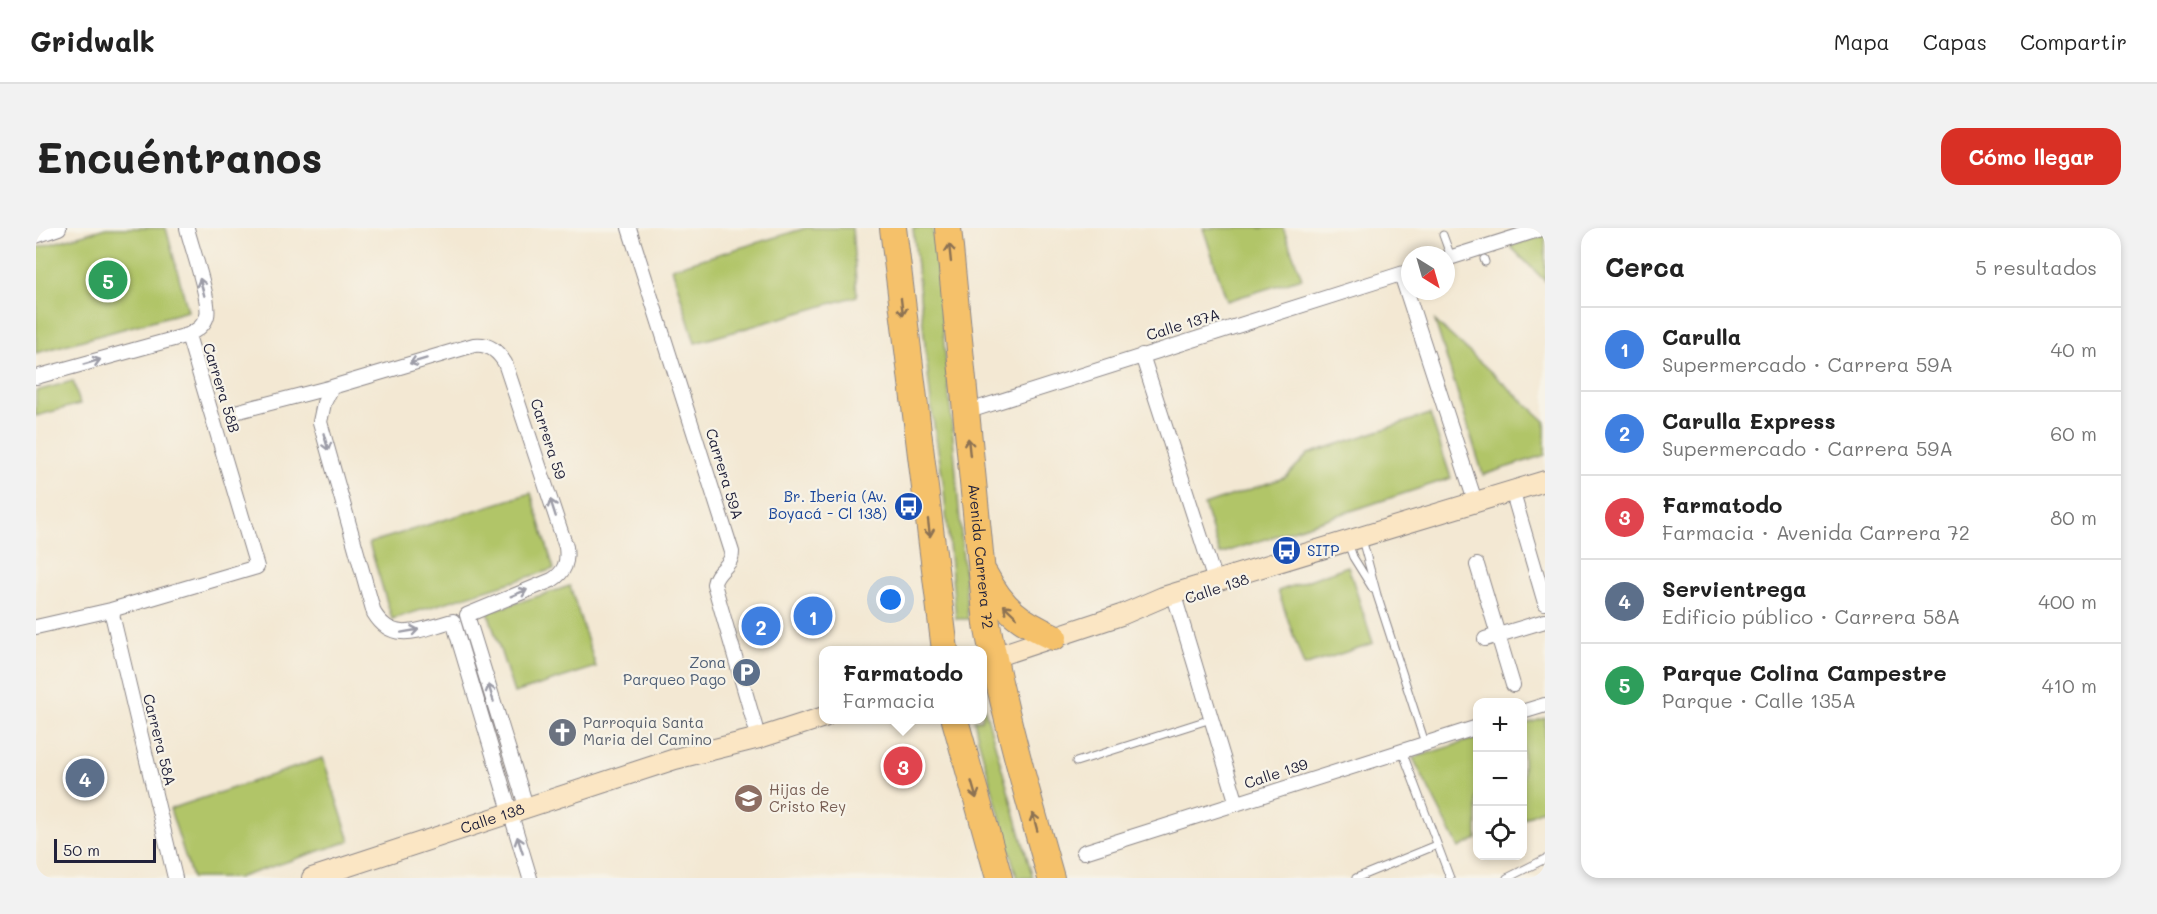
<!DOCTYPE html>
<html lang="es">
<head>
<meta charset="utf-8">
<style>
  body { margin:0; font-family:Mali,sans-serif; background:#f2f2f2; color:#222 }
  .controls { position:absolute; right:18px; bottom:18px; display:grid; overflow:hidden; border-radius:12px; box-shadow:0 3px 9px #0003 }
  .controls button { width:54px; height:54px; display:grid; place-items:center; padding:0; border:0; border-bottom:2px solid #e0e0e0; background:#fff; color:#222; font:30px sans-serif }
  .compass { position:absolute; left:1365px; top:18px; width:54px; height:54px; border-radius:50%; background:#fff; box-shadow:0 3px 9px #0003; rotate:143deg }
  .scale { position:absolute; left:18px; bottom:15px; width:102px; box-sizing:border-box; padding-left:6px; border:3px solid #22223b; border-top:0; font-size:16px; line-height:21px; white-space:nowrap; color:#22223b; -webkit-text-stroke:4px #f7f3e8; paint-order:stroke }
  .you { position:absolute; left:855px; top:372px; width:21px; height:21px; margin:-15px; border:4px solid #fff; border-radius:50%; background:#1a73e8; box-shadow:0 0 0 9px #1a73e833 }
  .badge { display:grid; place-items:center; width:39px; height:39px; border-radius:50%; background:#d93025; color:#fff; font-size:20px; font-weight:700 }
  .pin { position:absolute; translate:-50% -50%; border:3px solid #fff; box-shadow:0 2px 6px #0006 }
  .popup { position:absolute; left:783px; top:418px; width:168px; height:78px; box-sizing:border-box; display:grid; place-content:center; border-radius:12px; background:#fff; filter:drop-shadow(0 2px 4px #0005); font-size:20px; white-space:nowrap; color:#767676 }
  .popup b { font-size:22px; color:#222 }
  .popup::after { content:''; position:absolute; left:50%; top:100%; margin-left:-12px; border:12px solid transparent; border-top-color:#fff }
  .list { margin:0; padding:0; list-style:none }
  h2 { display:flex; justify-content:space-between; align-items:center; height:78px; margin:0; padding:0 24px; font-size:26px }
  h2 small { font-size:20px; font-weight:400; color:#767676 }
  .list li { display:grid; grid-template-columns:39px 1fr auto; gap:18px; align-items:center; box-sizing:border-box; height:84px; padding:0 24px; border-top:2px solid #e0e0e0 }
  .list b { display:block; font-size:22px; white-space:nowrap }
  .list p { margin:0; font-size:20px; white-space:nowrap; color:#767676 }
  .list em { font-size:20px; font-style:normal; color:#767676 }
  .icon { flex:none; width:33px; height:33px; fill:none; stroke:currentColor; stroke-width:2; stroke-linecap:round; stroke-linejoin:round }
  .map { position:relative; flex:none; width:1509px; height:650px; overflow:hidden; border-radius:18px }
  header { display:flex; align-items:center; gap:36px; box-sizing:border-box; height:84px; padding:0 30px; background:#fff; border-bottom:2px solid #e0e0e0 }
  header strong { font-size:28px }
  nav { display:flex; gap:33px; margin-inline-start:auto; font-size:21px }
  .intro { display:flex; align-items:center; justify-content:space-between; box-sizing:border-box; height:144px; padding:0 36px }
  h1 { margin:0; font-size:42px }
  .button { padding:15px 27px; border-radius:18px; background:#d93025; color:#fff; font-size:21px; font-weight:700 }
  main { display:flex; gap:36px; padding:0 36px }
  aside { flex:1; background:#fff; border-radius:18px; box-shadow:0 3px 9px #0003 }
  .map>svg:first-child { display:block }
</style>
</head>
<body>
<header>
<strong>Gridwalk</strong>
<nav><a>Mapa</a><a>Capas</a><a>Compartir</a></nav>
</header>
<div class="intro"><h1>Encuéntranos</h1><a class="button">Cómo llegar</a></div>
<main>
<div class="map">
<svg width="1509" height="650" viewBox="0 0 1509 650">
  <rect width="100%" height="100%" fill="#f7f3e8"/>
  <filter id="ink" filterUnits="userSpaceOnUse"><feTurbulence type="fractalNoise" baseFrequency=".0167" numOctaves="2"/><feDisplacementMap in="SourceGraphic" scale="12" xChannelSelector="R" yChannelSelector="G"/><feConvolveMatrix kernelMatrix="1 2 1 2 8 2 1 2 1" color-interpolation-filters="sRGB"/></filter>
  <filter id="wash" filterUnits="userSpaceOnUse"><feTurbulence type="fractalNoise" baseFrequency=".008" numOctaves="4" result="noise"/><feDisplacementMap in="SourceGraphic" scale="24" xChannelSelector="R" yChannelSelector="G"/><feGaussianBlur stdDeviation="1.35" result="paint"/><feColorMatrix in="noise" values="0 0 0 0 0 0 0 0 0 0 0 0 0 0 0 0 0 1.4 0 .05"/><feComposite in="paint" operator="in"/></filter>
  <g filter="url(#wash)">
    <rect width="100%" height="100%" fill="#f3e8d3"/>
    <path fill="#b1c568" stroke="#6a7452" stroke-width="1.5" d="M70,0H130L152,83L0,125V20Z
      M770,0H816L821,68L659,115L636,40Z
      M877,0H897L917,208L932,391H920L907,253L896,185Z
      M1167,0H1247L1266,50L1191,73Z
      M1509,7V53L1474,18Z
      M1399,93L1509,193V227L1447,247Z
      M37,153L44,176L0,188V163Z
      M1394,186L1415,250L1184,326L1168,277L1250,249L1272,226Z
      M495,265L518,341L356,391L333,315Z
      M1312,338L1337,415L1268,438L1242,363Z
      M534,358L560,439L478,465L452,384Z
      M947,474L997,650H981L942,510L938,492H946Z
      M1509,490V580L1487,591V497Z
      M1441,510V611L1423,620L1377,530Z
      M287,530L314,613L201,650H156L134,581Z"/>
  </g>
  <g filter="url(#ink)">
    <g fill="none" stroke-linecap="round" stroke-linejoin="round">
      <defs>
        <path id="lane" d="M1407,7L1415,29
          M1448,31L1449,34
          M1326,311L1341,367L1389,515
          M1312,315L1317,329L1337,361
          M1366,523L1414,650
          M1040,534L1175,491
          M1320,650L1401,617
          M1471,650L1509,631"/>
        <path id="street" d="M593,0L696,324C696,339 680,342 678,356L719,498
          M0,8L23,0
          M1410,31L1508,0
          M1365,46L1439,273
          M1106,127L1179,353
          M0,149L152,107C161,102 168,98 171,88C175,73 155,18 151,0
          M296,159L288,175L284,194L338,385C358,418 386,400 417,393L494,650
          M203,183L296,159L438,117C452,115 462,123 469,135L530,319C532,334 529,344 516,352L431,387L490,578
          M930,184L1374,43
          M1476,262L1509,375
          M1441,337L1477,457
          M1140,374L1201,576
          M75,382L139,650
          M0,399L75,382L221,339L152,107
          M1449,411L1509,393
          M1486,484L1509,477
          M1048,624L1442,499"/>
        <g id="secondary">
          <path d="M946,433L1085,387L1127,369L1509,253"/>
          <path id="s1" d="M276,650L639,531L723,510L788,489"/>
        </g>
        <g id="highway">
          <path d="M857,0L909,422"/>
          <path id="s2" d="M912,0L951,396C967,482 991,566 1015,650"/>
          <path d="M949,347C967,381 984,394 1018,409"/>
          <path d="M919,492L963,650"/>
        </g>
      </defs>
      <use href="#lane" stroke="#8a8587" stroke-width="9"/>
      <use href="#street" stroke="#8a8587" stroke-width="16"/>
      <use href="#secondary" stroke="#8a8587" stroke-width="22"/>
      <use href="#highway" stroke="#8a8587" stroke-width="28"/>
      <use href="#lane" stroke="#fff" stroke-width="7"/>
      <use href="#street" stroke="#fff" stroke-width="14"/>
      <use href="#secondary" stroke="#fbe6c4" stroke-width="20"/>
      <use href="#highway" stroke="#f5c16b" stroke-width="26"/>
    </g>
    <defs><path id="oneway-shaft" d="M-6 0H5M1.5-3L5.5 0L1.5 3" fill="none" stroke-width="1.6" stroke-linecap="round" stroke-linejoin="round" transform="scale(1.5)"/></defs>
    <g stroke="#8c7253">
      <use href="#oneway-shaft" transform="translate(914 25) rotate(-96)"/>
      <use href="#oneway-shaft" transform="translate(866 79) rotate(83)"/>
      <use href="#oneway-shaft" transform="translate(933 219) rotate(-96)"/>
      <use href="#oneway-shaft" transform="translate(893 300) rotate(83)"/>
      <use href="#oneway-shaft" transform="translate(974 383) rotate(-136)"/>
      <use href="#oneway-shaft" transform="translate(938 562) rotate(74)"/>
      <use href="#oneway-shaft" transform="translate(999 594) rotate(-105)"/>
    </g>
    <g stroke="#9c9ca7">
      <use href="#oneway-shaft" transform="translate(166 59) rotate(-105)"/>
      <use href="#oneway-shaft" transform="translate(382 133) rotate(163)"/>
      <use href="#oneway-shaft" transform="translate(56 134) rotate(-16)"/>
      <use href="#oneway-shaft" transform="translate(290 214) rotate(74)"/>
      <use href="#oneway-shaft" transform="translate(517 280) rotate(-108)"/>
      <use href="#oneway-shaft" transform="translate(483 365) rotate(-22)"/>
      <use href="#oneway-shaft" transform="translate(374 403) rotate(-10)"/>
      <use href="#oneway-shaft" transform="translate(455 465) rotate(-107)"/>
      <use href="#oneway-shaft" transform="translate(484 617) rotate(-108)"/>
    </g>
  </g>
  <defs>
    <symbol id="bus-disc" viewBox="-11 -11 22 22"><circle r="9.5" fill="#1a4fb4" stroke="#f7f3e8"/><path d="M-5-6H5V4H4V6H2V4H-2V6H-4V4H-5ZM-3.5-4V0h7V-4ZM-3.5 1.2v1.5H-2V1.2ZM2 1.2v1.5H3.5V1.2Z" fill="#fff"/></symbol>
    <symbol id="parking-disc" viewBox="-11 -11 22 22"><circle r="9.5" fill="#5c6f8a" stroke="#f7f3e8"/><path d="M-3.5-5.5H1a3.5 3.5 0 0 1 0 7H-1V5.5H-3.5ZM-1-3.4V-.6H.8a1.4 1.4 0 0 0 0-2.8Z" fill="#fff"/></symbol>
    <symbol id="church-disc" viewBox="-11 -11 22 22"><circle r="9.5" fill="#6b7280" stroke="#f7f3e8"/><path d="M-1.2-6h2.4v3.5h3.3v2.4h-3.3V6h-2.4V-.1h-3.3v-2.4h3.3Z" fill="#fff"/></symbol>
    <symbol id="school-disc" viewBox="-11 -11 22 22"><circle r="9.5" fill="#8d6e63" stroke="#f7f3e8"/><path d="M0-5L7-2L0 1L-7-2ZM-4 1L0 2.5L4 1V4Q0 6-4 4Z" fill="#fff"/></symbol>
  </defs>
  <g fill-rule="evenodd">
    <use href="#bus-disc" x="856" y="262" width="33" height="33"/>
    <use href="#bus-disc" x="1234" y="306" width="33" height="33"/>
    <use href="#parking-disc" x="694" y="428" width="33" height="33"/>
    <use href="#church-disc" x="510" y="488" width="33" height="33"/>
    <use href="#school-disc" x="696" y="554" width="33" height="33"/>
  </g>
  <g text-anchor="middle" stroke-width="4.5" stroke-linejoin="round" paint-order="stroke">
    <g font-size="15" fill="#22223b" stroke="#f7f3e8">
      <text transform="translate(1147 97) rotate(-17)" y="5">Calle 137A</text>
      <text transform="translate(185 160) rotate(73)" y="5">Carrera 58B</text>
      <text transform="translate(512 211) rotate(72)" y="5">Carrera 59</text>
      <text transform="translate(688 246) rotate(73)" y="5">Carrera 59A</text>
      <text dy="5" stroke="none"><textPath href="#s2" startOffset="330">Avenida Carrera 72</textPath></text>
      <text transform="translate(1181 361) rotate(-18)" y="5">Calle 138</text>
      <text transform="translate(123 512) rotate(76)" y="5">Carrera 58A</text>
      <text transform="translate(1240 546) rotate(-18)" y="5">Calle 139</text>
      <text dy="5" stroke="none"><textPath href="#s1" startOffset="190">Calle 138</textPath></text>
    </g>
    <g font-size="15" fill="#164399" stroke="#f7f3e8" text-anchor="end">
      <text x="851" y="274">Br. Iberia (Av.<tspan x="851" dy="17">Boyacá - Cl 138)</tspan></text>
      <text x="1271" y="328" text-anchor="start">SITP</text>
    </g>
    <g font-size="15" fill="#4e5e75" stroke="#f7f3e8" text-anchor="end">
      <text x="690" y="440">Zona<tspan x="690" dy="17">Parqueo Pago</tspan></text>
    </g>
    <g font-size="15" fill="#5b616d" stroke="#f7f3e8" text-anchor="start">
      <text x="547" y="500">Parroquia Santa<tspan x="547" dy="17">Maria del Camino</tspan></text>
    </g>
    <g font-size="15" fill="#785e54" stroke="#f7f3e8" text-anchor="start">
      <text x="733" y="567">Hijas de<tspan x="733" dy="17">Cristo Rey</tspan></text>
    </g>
  </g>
</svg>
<div class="controls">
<button>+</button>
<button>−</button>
<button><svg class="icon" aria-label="locate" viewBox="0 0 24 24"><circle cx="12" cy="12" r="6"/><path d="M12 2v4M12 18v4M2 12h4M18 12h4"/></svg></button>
</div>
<svg class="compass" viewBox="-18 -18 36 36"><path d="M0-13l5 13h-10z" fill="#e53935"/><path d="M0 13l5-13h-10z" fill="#767676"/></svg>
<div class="scale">50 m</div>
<div class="you"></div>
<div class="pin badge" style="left:777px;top:388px;background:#3f7fe0">1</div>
<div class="pin badge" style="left:725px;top:398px;background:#3f7fe0">2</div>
<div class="pin badge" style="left:867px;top:538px;background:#e0444e">3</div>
<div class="popup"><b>Farmatodo</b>Farmacia</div>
<div class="pin badge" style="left:49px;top:550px;background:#5c6f8a">4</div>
<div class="pin badge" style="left:72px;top:52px;background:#2e9e5b">5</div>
</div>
<aside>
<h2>Cerca<small>5 resultados</small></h2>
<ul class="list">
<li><span class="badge" style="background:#3f7fe0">1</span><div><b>Carulla</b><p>Supermercado · Carrera 59A</p></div><em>40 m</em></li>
<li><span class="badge" style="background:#3f7fe0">2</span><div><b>Carulla Express</b><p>Supermercado · Carrera 59A</p></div><em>60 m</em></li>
<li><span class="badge" style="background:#e0444e">3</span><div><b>Farmatodo</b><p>Farmacia · Avenida Carrera 72</p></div><em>80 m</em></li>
<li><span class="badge" style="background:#5c6f8a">4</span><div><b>Servientrega</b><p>Edificio público · Carrera 58A</p></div><em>400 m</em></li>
<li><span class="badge" style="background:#2e9e5b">5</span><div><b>Parque Colina Campestre</b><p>Parque · Calle 135A</p></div><em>410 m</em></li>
</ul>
</aside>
</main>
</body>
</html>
